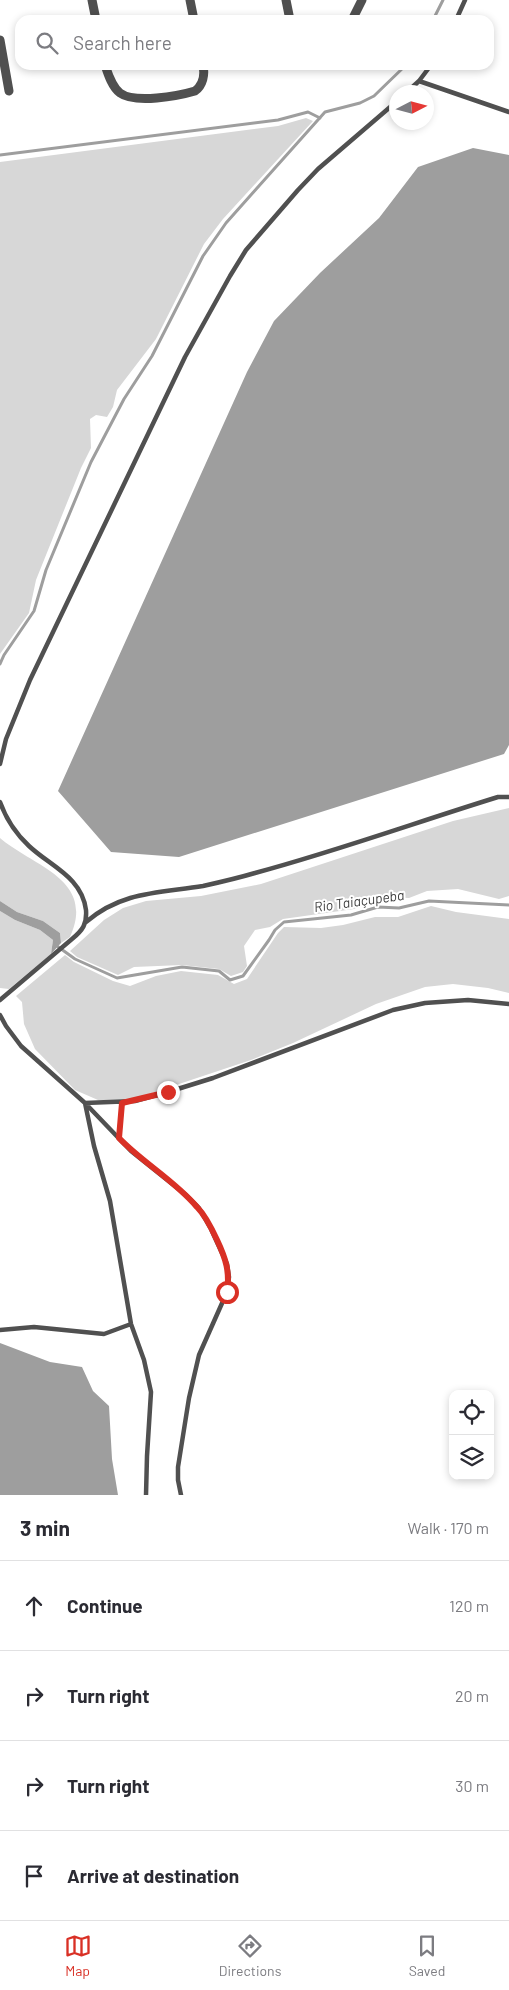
<!DOCTYPE html>
<html lang="en">
<head>
<meta charset="utf-8">
<style>
  body { margin:0; font-family:Barlow,sans-serif; background:#f7f7f7; color:#2b2b33 }
  .controls { position:absolute; right:15px; bottom:15px; display:grid; overflow:hidden; border-radius:10px; box-shadow:0 2px 8px #0003 }
  .controls button { width:45px; height:45px; display:grid; place-items:center; padding:0; border:0; border-bottom:1px solid #e1e1e2; background:#fff; color:#2b2b33; font:25px sans-serif }
  .compass { position:absolute; left:389px; top:85px; width:45px; height:45px; border-radius:50%; background:#fff; box-shadow:0 2px 8px #0003; rotate:84deg }
  .stop { position:absolute; width:15px; height:15px; margin:-11px; border:4px solid #d93025; border-radius:50%; background:#fff }
  .stop.end { background:#d93025; border-color:#fff; box-shadow:0 1px 5px #0008 }
  .list { margin:0; padding:0; list-style:none }
  h2 { display:flex; justify-content:space-between; align-items:center; height:65px; margin:0; padding:0 20px; font-size:21px }
  h2 small { font-size:16px; font-weight:400; color:#7c7c81 }
  .list li { display:grid; grid-template-columns:32px 1fr auto; gap:15px; align-items:center; box-sizing:border-box; height:90px; padding:0 20px; border-top:1px solid #e1e1e2 }
  .list b { display:block; font-size:19px; white-space:nowrap }
  .list em { font-size:16px; font-style:normal; color:#7c7c81 }
  .icon { flex:none; width:28px; height:28px; fill:none; stroke:currentColor; stroke-width:2; stroke-linecap:round; stroke-linejoin:round }
  .map { position:relative; flex:none; width:509px; height:1495px; overflow:hidden }
  .search { position:absolute; background:#fff; box-shadow:0 2px 8px #0003; left:15px; right:15px; top:15px; height:55px; display:flex; align-items:center; gap:12px; box-sizing:border-box; padding:0 18px; border-radius:15px; color:#7c7c81; font-size:19px }
  .sheet { height:425px; background:#fff }
  nav { display:flex; justify-content:space-around; align-items:center; box-sizing:border-box; height:70px; border-top:1px solid #e1e1e2; background:#fff; font-size:14px; color:#7c7c81 }
  nav a { display:grid; justify-items:center; gap:2px }
  nav .on { color:#d93025 }
  .map>svg:first-child { display:block }
</style>
</head>
<body>
<div class="map">
<svg width="509" height="1495" viewBox="0 0 509 1495">
  <rect width="100%" height="100%" fill="#fff"/>
  <path fill="#d7d7d7" d="M306,118L313,121L223,219L204,244L156,339L117,390L113,407L107,417L96,415L90,419L91,448L81,468L36,580L29,613L0,654V162L278,126Z
    M509,808V896L499,899L458,889L427,891L409,898L380,897L354,909L283,919L270,927L255,930L244,946L247,966L243,972L231,976L219,969L182,965L134,967L118,975L77,957L70,951L104,920L123,908L146,901L201,896L261,884L453,821Z
    M0,838C34,867 96,879 70,937L61,943L60,933L43,921L17,912L0,901Z
    M431,906L456,912L509,919V993L488,988L453,984L425,987L376,1004L293,1043L251,1060L128,1101L98,1100L75,1090L35,1049L24,1024L22,1002L16,996L65,955L74,962L113,981L130,986L156,976L181,971L218,975L234,984L247,979L278,933L284,927L321,928L343,925L375,917H398Z
    M0,911L15,920L40,930L53,940L51,954L9,989L0,988Z"/>
  <path fill="#9e9e9e" d="M473,148L509,155V745L504,754L179,857L111,852L58,791L247,372L274,321L320,273L379,218L418,167Z
    M0,901L17,912L43,921L60,933L61,943L51,954L53,940L40,930L15,920L0,911Z
    M0,1343L50,1362L82,1367L93,1391L109,1406L112,1459L118,1495H0Z"/>
  <g fill="none" stroke-linecap="round" stroke-linejoin="round">
    <path stroke="#9e9e9e" stroke-width="3" d="M433,20L443,0
      M0,155L278,120L308,112L320,118
      M0,664L4,655L34,611L46,570L91,462L124,399L152,356L203,256L226,223L325,112L360,103L374,96L406,65
      M57,943V946L75,959L117,978L182,967L219,971L230,980L243,976L269,940L275,930L284,922L351,915L378,907L399,908L429,901L509,905"/>
    <path stroke="#505050" stroke-width="4.5" d="M456,20L465,0
      M419,81L509,112
      M407,92L419,81L431,65
      M0,764L6,739L30,680L185,357L230,276L246,250L298,190L318,169L396,102
      M0,802C6,819 15,833 29,846C50,866 82,877 86,910C87,924 83,930 72,939L0,1000
      M86,922C122,891 160,893 203,886C221,882 238,878 255,873C337,851 417,822 498,797H509
      M0,1015L6,1026L21,1046L85,1103L131,1151L186,1195L199,1208L211,1229L227,1264L229,1277L227,1292L199,1355L189,1398L178,1467V1480L181,1495
      M119,1138L122,1103
      M0,1330L34,1327L104,1334L131,1324
      M146,1495L147,1456L151,1392L144,1360L131,1324L110,1201L94,1146L85,1103L135,1101L168,1092L213,1078L393,1010L425,1003L468,1000L509,1004"/>
    <path stroke="#505050" stroke-width="9" d="M92,0L96,20
      M190,0L194,20
      M286,0L290,20
      M352,20L362,0
      M0,40L9,91
      M105,65C108,74 112,87 120,93C135,104 178,96 195,91C203,85 205,75 203,65
      M310,65H323"/>
  </g>
  <g fill="none" stroke-linecap="round" stroke-linejoin="round">
    <path stroke="#d93025" stroke-width="6" d="M168,1092L122,1103L119,1138C143,1163 174,1180 197,1207C206,1216 212,1229 217,1240C226,1259 230,1272 227,1292"/>
  </g>
  <g text-anchor="middle" stroke-width="4" stroke-linejoin="round" paint-order="stroke">
    <g font-size="14" font-style="italic" fill="#3f3f3f" stroke="#fff">
      <text transform="translate(359 901) rotate(-8)" y="5">Rio Taiaçupeba</text>
    </g>
  </g>
</svg>
<div class="controls">
<button><svg class="icon" aria-label="locate" viewBox="0 0 24 24"><circle cx="12" cy="12" r="6"/><path d="M12 2v4M12 18v4M2 12h4M18 12h4"/></svg></button>
<button><svg class="icon" aria-label="layers" viewBox="0 0 24 24"><path d="M12 4l9 5-9 5-9-5zM3 14l9 5 9-5"/></svg></button>
</div>
<svg class="compass" viewBox="-18 -18 36 36"><path d="M0-13l5 13h-10z" fill="#e53935"/><path d="M0 13l5-13h-10z" fill="#7c7c81"/></svg>
<div class="stop" style="left:227px;top:1292px"></div>
<div class="stop end" style="left:168px;top:1092px"></div>
<div class="search"><svg class="icon" aria-label="search" viewBox="0 0 24 24"><circle cx="10" cy="10" r="6"/><path d="M15 15l6 6"/></svg>Search here</div>
</div>
<section class="sheet">
<h2>3 min<small>Walk · 170 m</small></h2>
<ul class="list">
<li><svg class="icon" aria-label="ahead" viewBox="0 0 24 24"><path d="M12 20V5M6 11l6-6 6 6"/></svg><div><b>Continue</b></div><em>120 m</em></li>
<li><svg class="icon" aria-label="right" viewBox="0 0 24 24"><path d="M7 20v-9h11M14 6l5 5-5 5"/></svg><div><b>Turn right</b></div><em>20 m</em></li>
<li><svg class="icon" aria-label="right" viewBox="0 0 24 24"><path d="M7 20v-9h11M14 6l5 5-5 5"/></svg><div><b>Turn right</b></div><em>30 m</em></li>
<li><svg class="icon" aria-label="arrive" viewBox="0 0 24 24"><path d="M6 21V4h12l-3 4 3 4H6"/></svg><div><b>Arrive at destination</b></div></li>
</ul>
</section>
<nav>
<a class="on"><svg class="icon" aria-label="map" viewBox="0 0 24 24"><path d="M3 6l6-2 6 2 6-2v14l-6 2-6-2-6 2zM9 4v14M15 6v14"/></svg>Map</a>
<a><svg class="icon" aria-label="directions" viewBox="0 0 24 24"><path d="M12 3l9 9-9 9-9-9zM9 14v-3h6M13 9l2 2-2 2"/></svg>Directions</a>
<a><svg class="icon" aria-label="saved" viewBox="0 0 24 24"><path d="M7 4h10v16l-5-4-5 4z"/></svg>Saved</a>
</nav>
</body>
</html>
